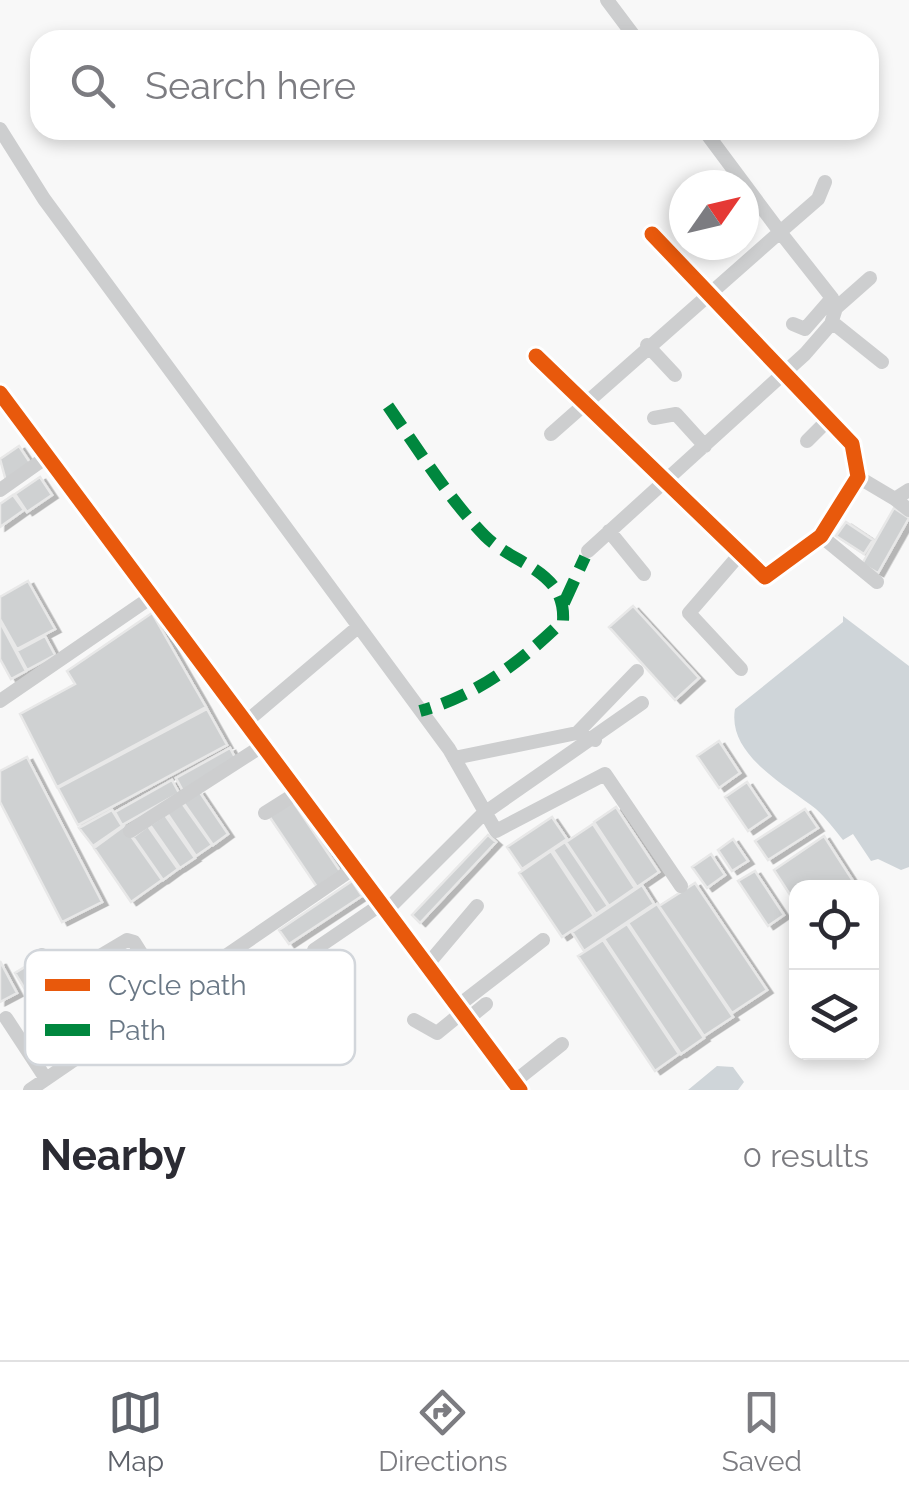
<!DOCTYPE html>
<html lang="en">
<head>
<meta charset="utf-8">
<style>
  body { margin:0; font-family:Raleway,sans-serif; background:#f2f2f3; color:#2b2b33 }
  .controls { position:absolute; right:30px; bottom:30px; display:grid; overflow:hidden; border-radius:20px; box-shadow:0 5px 15px #0003 }
  .controls button { width:90px; height:90px; display:grid; place-items:center; padding:0; border:0; border-bottom:2px solid #e1e1e2; background:#fff; color:#2b2b33; font:50px sans-serif }
  .compass { position:absolute; left:669px; top:170px; width:90px; height:90px; border-radius:50%; background:#fff; box-shadow:0 5px 15px #0003; rotate:56deg }
  .list { margin:0; padding:0; list-style:none }
  h2 { display:flex; justify-content:space-between; align-items:center; height:130px; margin:0; padding:0 40px; font-size:42px }
  h2 small { font-size:32px; font-weight:400; color:#7c7c81 }
  .icon { flex:none; width:55px; height:55px; fill:none; stroke:currentColor; stroke-width:2; stroke-linecap:round; stroke-linejoin:round }
  .map { position:relative; flex:none; width:909px; height:1090px; overflow:hidden }
  .search { position:absolute; background:#fff; box-shadow:0 5px 15px #0003; left:30px; right:30px; top:30px; height:110px; display:flex; align-items:center; gap:25px; box-sizing:border-box; padding:0 35px; border-radius:30px; color:#7c7c81; font-size:38px }
  .sheet { height:270px; background:#fff }
  nav { display:flex; justify-content:space-around; align-items:center; box-sizing:border-box; height:140px; border-top:2px solid #e1e1e2; background:#fff; font-size:28px; color:#7c7c81 }
  nav a { display:grid; justify-items:center; gap:5px }
  nav .on { color:#5e626a }
  .map>svg:first-child { display:block }
</style>
</head>
<body>
<div class="map">
<svg width="909" height="1090" viewBox="0 0 909 1090">
  <defs>
    <filter id="shadow"><feDropShadow dx="5.5" dy="3" stdDeviation="0" flood-color="#0004"/></filter>
  </defs>
  <rect width="100%" height="100%" fill="#f8f8f8"/>
  <path fill="#cfd5d9" d="M843,616L909,666V867L901,870L878,859L871,861L853,834L843,840C835,830 826,818 816,809C786,785 727,755 735,709L843,622Z
    M717,1066L733,1067L744,1082L738,1090H688Z"/>
  <path fill="#cfd1d2" stroke="#e8e8e8" stroke-width="2.5" filter="url(#shadow)" d="M19,446L31,464L6,481L0,459Z
    M40,477L52,495L27,512L15,494Z
    M13,495L24,510L0,527V504Z
    M894,508L909,518L878,573L862,564Z
    M846,522L873,540L864,554L836,536Z
    M28,581L55,629L17,649L0,619V597Z
    M633,606L699,678L675,700L609,627Z
    M152,613L206,707L57,787L20,714L75,684L67,671Z
    M0,622L26,671L11,679L0,659Z
    M45,636L55,655L27,670L17,651Z
    M207,709L227,745L78,825L58,788Z
    M719,741L740,773L719,788L697,756Z
    M230,748L237,761L183,791L176,778Z
    M27,757L102,902L62,922L0,802V771Z
    M172,780L179,793L122,825L115,812Z
    M747,782L770,816L748,831L725,797Z
    M199,791L228,834L213,845L183,802Z
    M292,800L340,871L317,887L269,816Z
    M182,803L212,845L196,856L167,813Z
    M616,807L659,872L637,887L594,822Z
    M805,809L818,828L768,860L755,841Z
    M112,810L122,826L93,846L79,828Z
    M165,815L195,858L180,868L150,825Z
    M552,817L567,839L522,869L507,847Z
    M593,824L635,888L609,906L566,842Z
    M124,826L162,880L131,902L94,848Z
    M148,826L178,869L163,880L133,837Z
    M488,835L496,842L420,923L412,915Z
    M824,836L853,881L843,888H796V904L774,870Z
    M733,839L748,861L732,871L718,850Z
    M565,842L608,906L596,914L553,850Z
    M551,851L594,916L562,937L519,873Z
    M711,854L725,875L707,888L692,867Z
    M755,871L784,915L768,926L738,881Z
    M352,881L362,896L289,944L279,930Z
    M695,883L767,990L732,1013L659,906Z
    M642,885L654,904L584,951L572,932Z
    M657,904L733,1017L704,1036L628,923Z
    M627,924L704,1038L681,1054L604,939Z
    M603,940L679,1054L655,1071L578,956Z
    M134,948L144,964L115,982L105,966Z
    M0,961L17,993L0,1002Z
    M33,962L65,1014L47,1025L15,973Z"/>
  <g fill="none" stroke-linecap="round" stroke-linejoin="round">
    <path stroke="#cdcecf" stroke-width="14" d="M607,0L637,40
      M0,129L44,199L449,749L496,831L605,774L681,886
      M836,308L870,278
      M832,322L882,362
      M793,324L805,329L832,298
      M647,345L675,375
      M536,356L765,577L821,536L858,477L852,444L652,234
      M0,393L520,1090
      M654,418L676,414L705,446
      M551,434L780,232L704,130
      M807,441L829,419
      M858,477L895,499L909,490
      M0,490L48,456
      M895,499L909,510
      M609,531L644,574
      M821,536L877,582
      M588,551L805,354L831,324L836,308L832,298L780,232L818,199L825,182
      M740,554L689,613L741,669
      M0,701L153,596
      M247,721L358,627
      M577,733L637,671
      M454,758L577,733L595,740
      M265,813L300,791
      M130,831L265,744
      M388,909L483,814L642,703
      M314,950L383,903
      M42,955L97,1044
      M428,964L477,906
      M58,981L127,940L134,942L168,996
      M459,1005L543,940
      M6,1018L46,1079
      M469,1018L486,1004
      M414,1020L437,1033L464,1011
      M514,1082L562,1044
      M30,1090L357,866"/>
    <path stroke="#00873e" stroke-width="12" stroke-dasharray="25 12" stroke-linecap="butt" d="M388,406C418,449 448,498 485,536C514,565 566,570 563,621C519,663 478,695 420,711
      M564,603L585,557"/>
    <defs>
      <path id="cycleway" d="M536,356L765,577L821,536L858,477L852,444L652,234
        M0,393L520,1090"/>
    </defs>
    <use href="#cycleway" stroke="#fff" stroke-width="21"/>
    <use href="#cycleway" stroke="#e8590c" stroke-width="15"/>
  </g>
  <rect x="25" y="950" width="330" height="115" rx="15" fill="#fff" stroke="#d2d6db" stroke-width="2.5"/>
  <rect x="45" y="979" width="45" height="12" fill="#e8590c"/>
  <rect x="45" y="1024" width="45" height="12" fill="#00873e"/>
  <g font-size="28" fill="#6a7886">
    <text x="108" y="995">Cycle path</text>
    <text x="108" y="1040">Path</text>
  </g>
</svg>
<div class="controls">
<button><svg class="icon" aria-label="locate" viewBox="0 0 24 24"><circle cx="12" cy="12" r="6"/><path d="M12 2v4M12 18v4M2 12h4M18 12h4"/></svg></button>
<button><svg class="icon" aria-label="layers" viewBox="0 0 24 24"><path d="M12 4l9 5-9 5-9-5zM3 14l9 5 9-5"/></svg></button>
</div>
<svg class="compass" viewBox="-18 -18 36 36"><path d="M0-13l5 13h-10z" fill="#e53935"/><path d="M0 13l5-13h-10z" fill="#7c7c81"/></svg>
<div class="search"><svg class="icon" aria-label="search" viewBox="0 0 24 24"><circle cx="10" cy="10" r="6"/><path d="M15 15l6 6"/></svg>Search here</div>
</div>
<section class="sheet">
<h2>Nearby<small>0 results</small></h2>
<ul class="list">
</ul>
</section>
<nav>
<a class="on"><svg class="icon" aria-label="map" viewBox="0 0 24 24"><path d="M3 6l6-2 6 2 6-2v14l-6 2-6-2-6 2zM9 4v14M15 6v14"/></svg>Map</a>
<a><svg class="icon" aria-label="directions" viewBox="0 0 24 24"><path d="M12 3l9 9-9 9-9-9zM9 14v-3h6M13 9l2 2-2 2"/></svg>Directions</a>
<a><svg class="icon" aria-label="saved" viewBox="0 0 24 24"><path d="M7 4h10v16l-5-4-5 4z"/></svg>Saved</a>
</nav>
</body>
</html>
